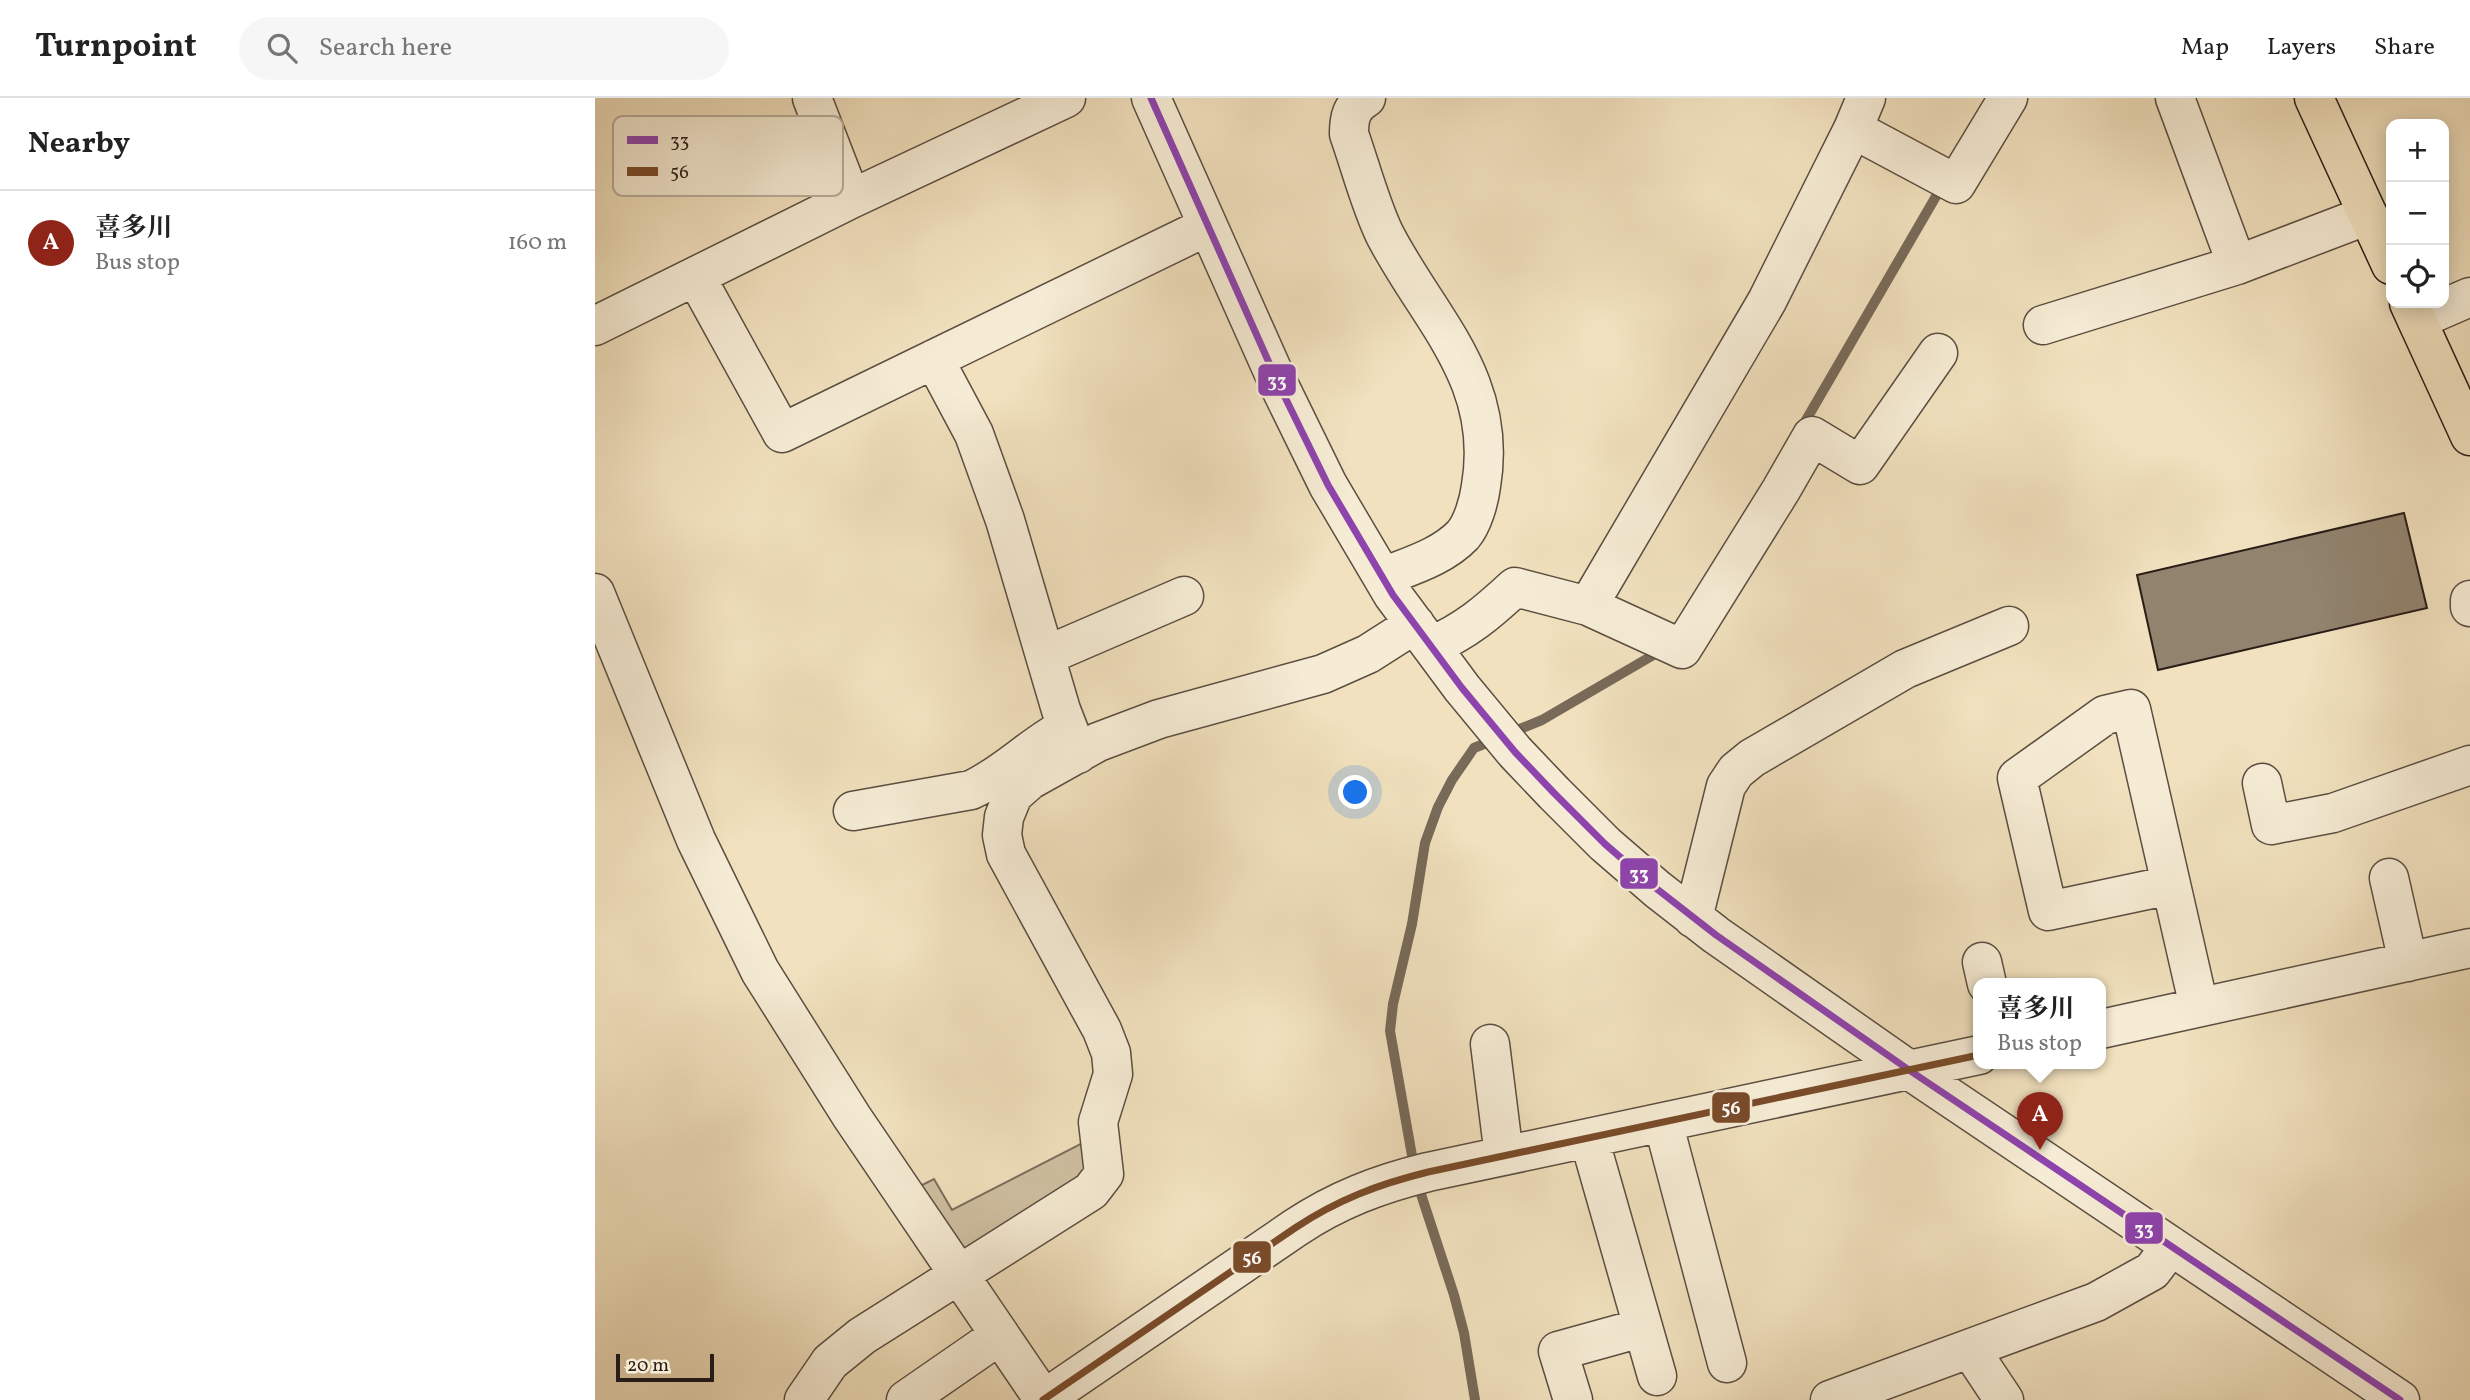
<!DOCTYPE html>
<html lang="en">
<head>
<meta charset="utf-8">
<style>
  body { margin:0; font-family:Vollkorn,"Noto Serif JP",serif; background:#f6f6f6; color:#222 }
  .controls { position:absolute; right:21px; top:21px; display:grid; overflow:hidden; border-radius:14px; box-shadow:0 4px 18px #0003 }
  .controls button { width:63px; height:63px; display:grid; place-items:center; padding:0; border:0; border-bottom:2px solid #e0e0e0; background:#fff; color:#222; font:35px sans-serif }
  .scale { position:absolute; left:21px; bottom:18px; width:98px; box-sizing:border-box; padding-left:7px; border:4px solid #291d17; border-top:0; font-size:19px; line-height:24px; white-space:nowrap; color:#291d17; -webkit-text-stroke:5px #f6ecd5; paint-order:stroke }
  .you { position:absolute; left:761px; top:695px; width:24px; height:24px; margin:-18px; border:5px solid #fff; border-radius:50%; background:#1a73e8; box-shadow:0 0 0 10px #1a73e833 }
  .badge { display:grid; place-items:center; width:46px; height:46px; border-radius:50%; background:#8f2418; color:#fff; font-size:23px; font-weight:700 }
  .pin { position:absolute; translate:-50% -58px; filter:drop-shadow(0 2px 4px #0008) }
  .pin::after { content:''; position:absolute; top:37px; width:24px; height:21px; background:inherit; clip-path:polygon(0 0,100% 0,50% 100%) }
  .popup { position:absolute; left:1378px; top:880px; width:133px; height:91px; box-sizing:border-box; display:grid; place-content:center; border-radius:14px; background:#fff; filter:drop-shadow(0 2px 5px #0005); font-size:23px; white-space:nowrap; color:#767676 }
  .popup b { font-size:26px; color:#222 }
  .popup::after { content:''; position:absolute; left:50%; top:100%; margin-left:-14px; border:14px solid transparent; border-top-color:#fff }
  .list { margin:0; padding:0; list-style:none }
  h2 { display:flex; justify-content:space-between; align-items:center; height:91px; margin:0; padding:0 28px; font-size:30px }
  h2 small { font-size:23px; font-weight:400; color:#767676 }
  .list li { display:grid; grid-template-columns:46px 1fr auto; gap:21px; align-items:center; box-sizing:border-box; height:105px; padding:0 28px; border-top:2px solid #e0e0e0 }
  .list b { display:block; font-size:26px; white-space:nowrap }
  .list p { margin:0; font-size:23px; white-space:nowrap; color:#767676 }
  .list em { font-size:23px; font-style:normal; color:#767676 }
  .icon { flex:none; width:38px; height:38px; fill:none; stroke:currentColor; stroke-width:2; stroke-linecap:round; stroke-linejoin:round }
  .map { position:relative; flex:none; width:1875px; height:1302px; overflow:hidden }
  header { display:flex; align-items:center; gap:42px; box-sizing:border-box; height:98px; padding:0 35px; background:#fff; border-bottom:2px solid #e0e0e0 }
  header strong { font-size:33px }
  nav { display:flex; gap:38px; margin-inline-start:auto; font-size:24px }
  .search { width:490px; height:63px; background:#f6f6f6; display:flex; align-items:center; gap:18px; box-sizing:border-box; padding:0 24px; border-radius:38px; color:#767676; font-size:26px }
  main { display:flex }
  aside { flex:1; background:#fff }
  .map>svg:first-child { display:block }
</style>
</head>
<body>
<header>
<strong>Turnpoint</strong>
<div class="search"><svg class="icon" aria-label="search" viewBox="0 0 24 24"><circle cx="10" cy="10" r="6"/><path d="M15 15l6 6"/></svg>Search here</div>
<nav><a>Map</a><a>Layers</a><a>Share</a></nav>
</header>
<main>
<aside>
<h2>Nearby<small></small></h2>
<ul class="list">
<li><span class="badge">A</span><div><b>喜多川</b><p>Bus stop</p></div><em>160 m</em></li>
</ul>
</aside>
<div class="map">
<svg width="1875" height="1302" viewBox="0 0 1875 1302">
  <rect width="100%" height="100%" fill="#f1e1be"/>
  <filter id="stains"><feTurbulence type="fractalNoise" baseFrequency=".00286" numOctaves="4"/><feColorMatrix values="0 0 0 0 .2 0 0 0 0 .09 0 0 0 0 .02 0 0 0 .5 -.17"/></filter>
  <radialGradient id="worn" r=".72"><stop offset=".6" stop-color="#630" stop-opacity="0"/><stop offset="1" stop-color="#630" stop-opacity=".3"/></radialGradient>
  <path fill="#cfc0a2" stroke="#7c6e5c" stroke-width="2" d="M505,1036L509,1076L363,1177L311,1095L339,1081L357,1112Z"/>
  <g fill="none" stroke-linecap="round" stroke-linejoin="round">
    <path stroke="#786a59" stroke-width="10" d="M1207,329L1347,88
      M915,635L947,622L1067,552
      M819,1069L795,933L798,906L817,826L830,745L843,709L857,682L879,650L901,641
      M822,1084L859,1197L869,1235L880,1302"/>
  </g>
  <path fill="#91836e" stroke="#291d17" stroke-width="2" d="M1809,415L1832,510L1563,572L1542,477Z"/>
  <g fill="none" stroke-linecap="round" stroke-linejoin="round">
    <defs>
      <path id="minor" d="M217,0L256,101
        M556,0L684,287L733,387L798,497L867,590L920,654L959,695L1010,746L1062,791L1121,837L1314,972L1805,1302
        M771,0C756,9 754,20 754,36C765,67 776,109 790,137C834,222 904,281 886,388C884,403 878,425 868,437C847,459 815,468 788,479
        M1580,0L1642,167
        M1258,31L1361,86L1413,0
        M101,179L187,335L613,128
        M1822,222L1875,199
        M1448,227L1642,167L1773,117
        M0,228L256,101L471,0
        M339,261L379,336L410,422L466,612L483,656
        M0,495L101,742L165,873L257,1019L449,1302
        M1875,502V509
        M993,508L1172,203L1258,31L1271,0
        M836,548C871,533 893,514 920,489L993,508L1087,551L1186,392L1217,338L1265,367L1343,255
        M450,558L589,498
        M1667,685L1676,727L1738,715L1875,667
        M258,713L376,692C411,676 438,646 472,629
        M1794,780L1813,864
        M1576,787L1453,813L1422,680L1510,617L1536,611L1604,909
        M1098,820L1131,688L1141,673L1157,660L1310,571L1414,528
        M1387,864L1392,886
        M1506,931L1875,850
        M895,946L909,1058
        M1068,1024L1132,1265
        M994,1040L1062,1278
        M1375,1251L1409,1302
        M209,1302L235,1264L267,1238L496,1093L509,1076L503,1024L518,976L516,955L507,932L411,756L407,737L409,719L418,697L435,682L503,644L564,621L728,576L773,556L820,526
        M311,1302L405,1237
        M448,1302L700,1130C742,1102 784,1086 833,1074L1384,957
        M978,1302L963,1253L1046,1230
        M1235,1302L1501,1204L1557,1173L1576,1148"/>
      <path id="major" d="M1719,0L1796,167
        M1814,205L1875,338"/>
    </defs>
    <use href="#minor" stroke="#5b4e41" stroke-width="41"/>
    <use href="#major" stroke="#291d17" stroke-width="41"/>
    <use href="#minor" stroke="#f6ecd5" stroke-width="38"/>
    <use href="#major" stroke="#f1e1be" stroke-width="38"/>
    <defs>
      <path id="bus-1" d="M556,0L684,287L733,387L798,497L867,590L920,654L959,695L1010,746L1062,791L1121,837L1314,972L1805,1302"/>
      <path id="bus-2" d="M448,1302L700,1130C742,1102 784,1086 833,1074L1384,957"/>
    </defs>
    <use href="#bus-1" stroke="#f6ecd5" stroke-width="12"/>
    <use href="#bus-2" stroke="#f6ecd5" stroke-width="12"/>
    <use href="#bus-1" stroke="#8e44ad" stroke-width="7"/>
    <use href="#bus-2" stroke="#7a4b2a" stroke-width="7"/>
  </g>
  <rect x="18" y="18" width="230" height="80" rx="10" fill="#f6ecd5" stroke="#b8ae9c" stroke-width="2"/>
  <rect x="32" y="38" width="31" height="8" fill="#8e44ad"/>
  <rect x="32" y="69" width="31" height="9" fill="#7a4b2a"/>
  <g font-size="19" fill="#291d17">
    <text x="75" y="49">33</text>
    <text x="75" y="80">56</text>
  </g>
  <g stroke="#f6ecd5" stroke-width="2.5">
    <rect x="662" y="265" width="40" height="34" rx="7" fill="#8e44ad"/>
    <rect x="1024" y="759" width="40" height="33" rx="7" fill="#8e44ad"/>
    <rect x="1116" y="993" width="40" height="33" rx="7" fill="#7a4b2a"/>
    <rect x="1529" y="1113" width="40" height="34" rx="7" fill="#8e44ad"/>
    <rect x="637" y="1142" width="40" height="34" rx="7" fill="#7a4b2a"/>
  </g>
  <g font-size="19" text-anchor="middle" font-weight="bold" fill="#fff">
    <text x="682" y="289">33</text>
    <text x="1044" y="782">33</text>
    <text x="1136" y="1016">56</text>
    <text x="1549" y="1137">33</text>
    <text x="657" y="1166">56</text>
  </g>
  <rect width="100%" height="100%" filter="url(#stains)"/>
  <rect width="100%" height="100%" fill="url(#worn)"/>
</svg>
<div class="controls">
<button>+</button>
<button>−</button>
<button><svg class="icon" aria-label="locate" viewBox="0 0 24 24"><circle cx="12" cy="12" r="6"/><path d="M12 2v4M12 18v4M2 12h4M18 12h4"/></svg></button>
</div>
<div class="scale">20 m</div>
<div class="you"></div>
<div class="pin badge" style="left:1445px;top:1052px">A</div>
<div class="popup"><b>喜多川</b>Bus stop</div>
</div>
</main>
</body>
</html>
